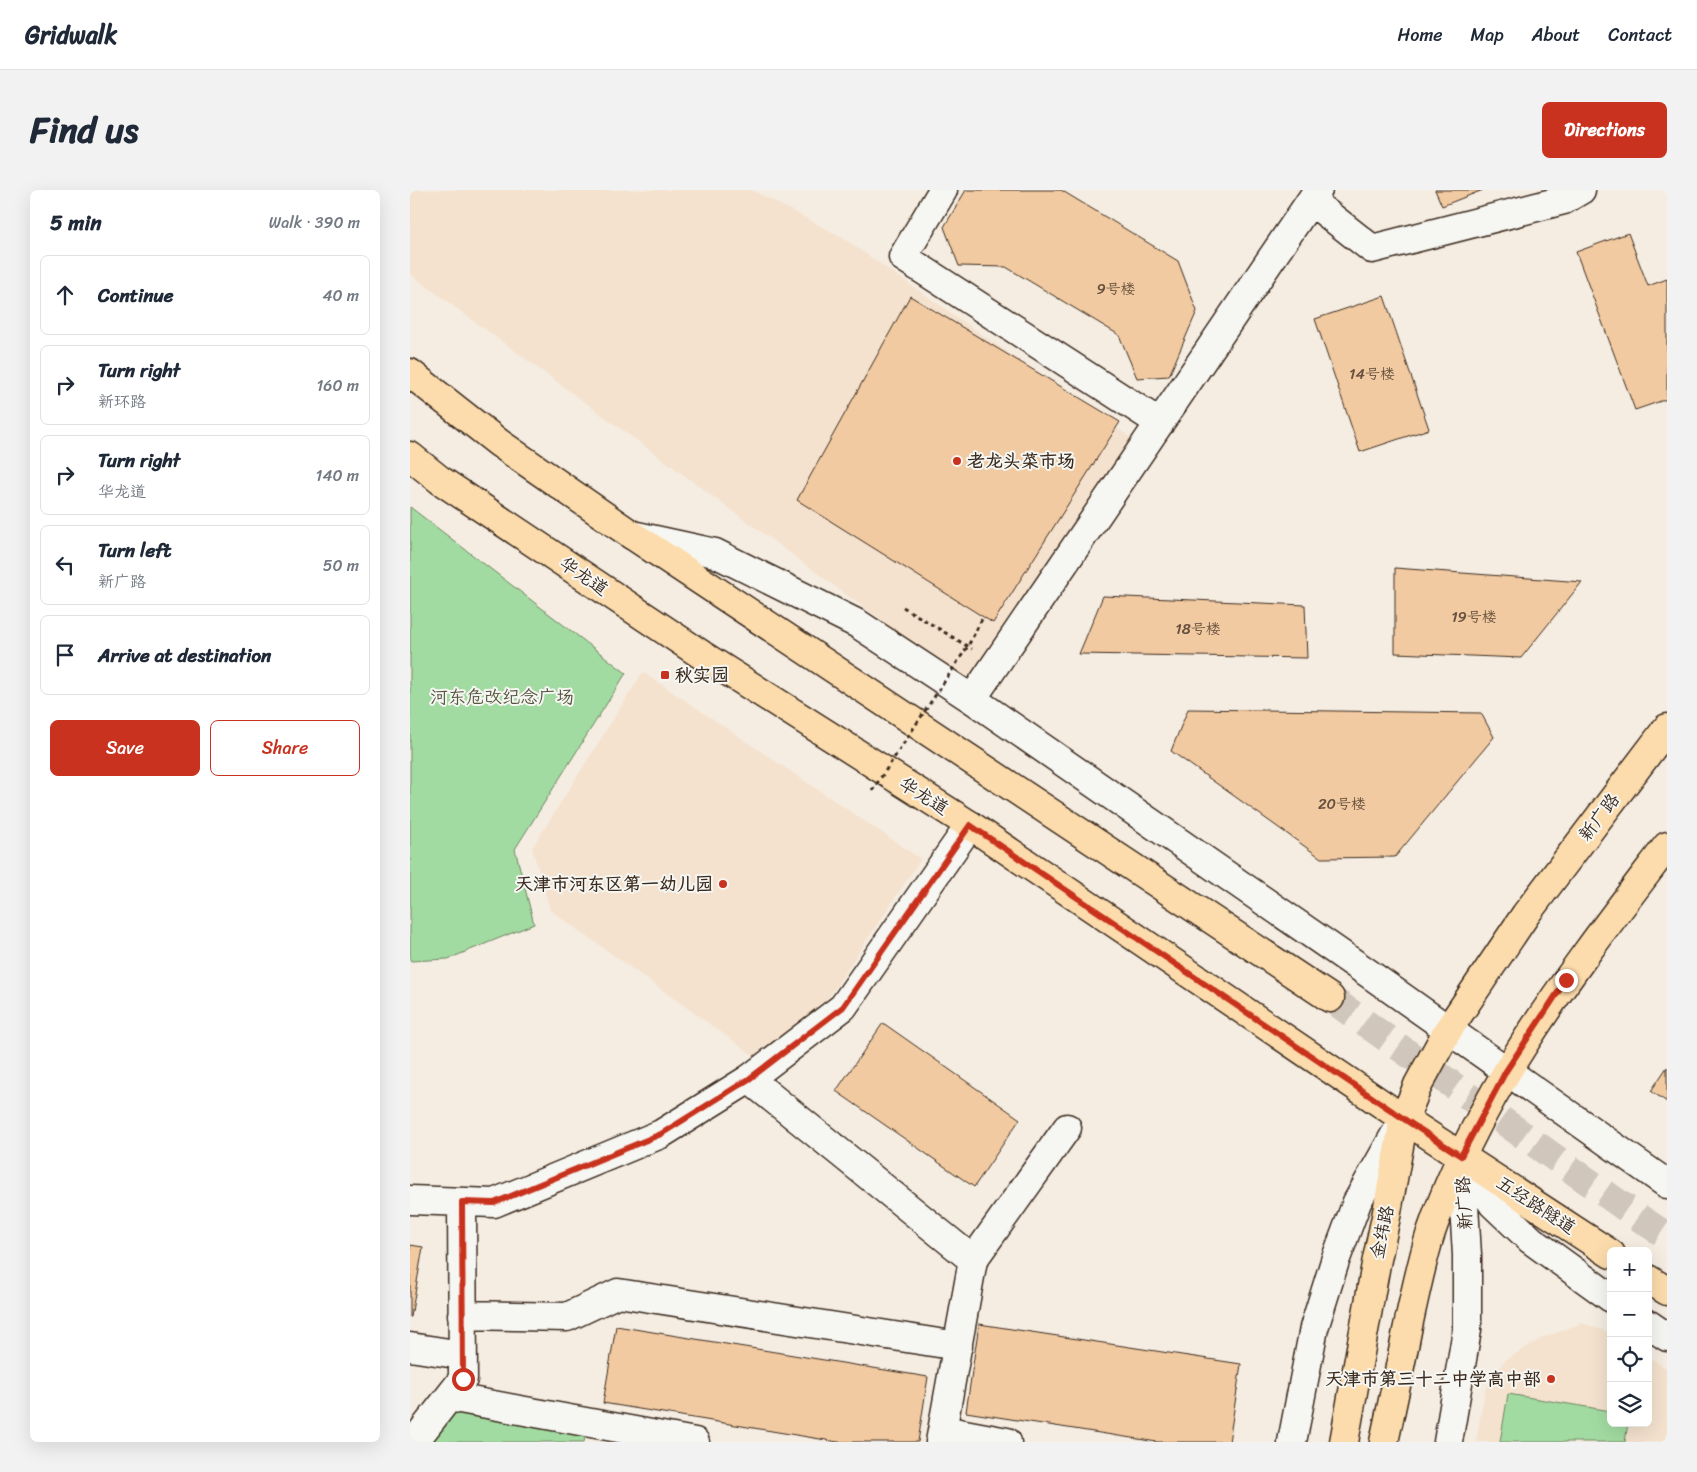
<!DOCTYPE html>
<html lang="en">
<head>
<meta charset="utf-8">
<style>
  body { margin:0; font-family:Sriracha,"LXGW WenKai TC",sans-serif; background:#f2f2f3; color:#1f2937 }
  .controls { position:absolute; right:15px; bottom:15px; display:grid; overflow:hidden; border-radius:8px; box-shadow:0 5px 20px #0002 }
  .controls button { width:45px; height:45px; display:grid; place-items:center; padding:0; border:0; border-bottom:1px solid #e0e1e3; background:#fff; color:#1f2937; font:25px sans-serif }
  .stop { position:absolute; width:15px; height:15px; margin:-11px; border:4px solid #c8321e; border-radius:50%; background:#fff }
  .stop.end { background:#c8321e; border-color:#fff; box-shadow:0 1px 5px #0008 }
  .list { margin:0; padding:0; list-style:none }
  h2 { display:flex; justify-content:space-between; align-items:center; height:65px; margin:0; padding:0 20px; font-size:21px }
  h2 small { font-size:16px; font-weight:400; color:#747a83 }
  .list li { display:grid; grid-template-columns:32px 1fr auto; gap:15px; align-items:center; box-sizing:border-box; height:80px; margin:0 10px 10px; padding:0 10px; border:1px solid #e0e1e3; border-radius:8px }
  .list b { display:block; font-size:19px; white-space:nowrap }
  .list p { margin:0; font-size:16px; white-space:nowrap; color:#747a83 }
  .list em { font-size:16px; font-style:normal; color:#747a83 }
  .actions { display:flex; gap:10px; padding:15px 20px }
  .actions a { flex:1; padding:11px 0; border:1px solid #c8321e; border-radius:8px; text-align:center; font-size:18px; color:#c8321e }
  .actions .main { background:#c8321e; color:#fff }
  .icon { flex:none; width:28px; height:28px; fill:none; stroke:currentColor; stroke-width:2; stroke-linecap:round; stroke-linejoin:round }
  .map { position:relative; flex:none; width:1257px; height:1252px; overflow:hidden; border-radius:8px }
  header { display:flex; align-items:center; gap:30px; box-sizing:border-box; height:70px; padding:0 25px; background:#fff; border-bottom:1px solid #e0e1e3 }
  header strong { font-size:24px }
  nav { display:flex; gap:28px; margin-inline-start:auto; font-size:18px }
  .intro { display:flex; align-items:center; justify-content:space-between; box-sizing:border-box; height:120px; padding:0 30px }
  h1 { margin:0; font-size:35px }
  .button { padding:12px 22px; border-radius:8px; background:#c8321e; color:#fff; font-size:18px; font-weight:700 }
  main { display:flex; gap:30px; padding:0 30px }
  aside { flex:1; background:#fff; border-radius:8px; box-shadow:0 5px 20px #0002 }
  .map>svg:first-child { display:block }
</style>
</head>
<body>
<header>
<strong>Gridwalk</strong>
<nav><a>Home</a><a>Map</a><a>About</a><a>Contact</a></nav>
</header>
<div class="intro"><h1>Find us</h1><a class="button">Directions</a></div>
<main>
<aside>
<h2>5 min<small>Walk · 390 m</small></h2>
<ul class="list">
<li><svg class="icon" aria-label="ahead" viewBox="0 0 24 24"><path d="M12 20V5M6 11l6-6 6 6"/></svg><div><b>Continue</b></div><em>40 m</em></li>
<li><svg class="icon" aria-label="right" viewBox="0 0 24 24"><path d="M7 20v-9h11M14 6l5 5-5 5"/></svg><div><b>Turn right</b><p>新环路</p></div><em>160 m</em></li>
<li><svg class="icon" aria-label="right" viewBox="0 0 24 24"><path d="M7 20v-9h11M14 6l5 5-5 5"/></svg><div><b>Turn right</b><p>华龙道</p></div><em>140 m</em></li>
<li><svg class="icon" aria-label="left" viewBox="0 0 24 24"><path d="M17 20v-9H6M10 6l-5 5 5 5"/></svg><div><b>Turn left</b><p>新广路</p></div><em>50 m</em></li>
<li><svg class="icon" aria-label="arrive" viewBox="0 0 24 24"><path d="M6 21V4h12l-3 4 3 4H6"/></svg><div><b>Arrive at destination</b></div></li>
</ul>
<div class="actions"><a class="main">Save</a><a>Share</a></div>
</aside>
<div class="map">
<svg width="1257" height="1252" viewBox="0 0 1257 1252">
  <rect width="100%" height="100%" fill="#f5ede2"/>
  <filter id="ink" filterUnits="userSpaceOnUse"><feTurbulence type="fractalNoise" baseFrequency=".02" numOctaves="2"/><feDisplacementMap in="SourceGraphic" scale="10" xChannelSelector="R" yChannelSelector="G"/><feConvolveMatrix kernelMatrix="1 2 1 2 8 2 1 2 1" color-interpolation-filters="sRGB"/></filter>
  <g filter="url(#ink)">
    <path fill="#f4e2ce" d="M0,0H342L430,46L727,252L558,494L0,84Z
      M233,482L511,669L419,807L350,870L140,720L122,658Z
      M1172,1133L1201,1143V1233H1238V1166L1257,1179V1252H1066L1075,1200L1095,1170L1134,1147Z"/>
    <path fill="#a2dba1" stroke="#6e8260" d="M0,317L216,483L105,659L124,734L38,769L0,771Z
      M1098,1204L1201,1221V1233H1218L1215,1252H1090Z
      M40,1213L177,1239L174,1252H7Z"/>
    <path fill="#f1caa1" stroke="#3b2a1e" d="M556,0H651L768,71L787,121L759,186L727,188L709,145L596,77L549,76L534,37Z
      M1025,0H1073L1032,16Z
      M1218,43L1238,96L1257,89V209L1225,220L1166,62Z
      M500,106L710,232L583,433L387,310Z
      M974,106L1019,239L950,262L905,129Z
      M985,378L1172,392L1111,468L985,463Z
      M693,406L895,415L897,468L669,464Z
      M778,519L1071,523L1084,547L985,667L911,668L761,561Z
      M473,833L610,929L564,997L426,901Z
      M1257,877V912L1241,901Z
      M0,1055L13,1057L1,1127H0Z
      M569,1134L831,1174L819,1252H747L556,1222Z
      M206,1136L518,1187L508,1252H428L193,1213Z"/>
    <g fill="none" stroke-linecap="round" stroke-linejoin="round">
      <path stroke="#d0c6bb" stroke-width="28" stroke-dasharray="28 14" stroke-linecap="butt" d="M920,808L1231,1029L1257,1046"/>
      <defs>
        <path id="minor" d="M533,0L493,67L750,233
          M901,11L962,59L1154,10L1171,0
          M222,345L305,363L448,434L562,509L958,783L1257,994
          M562,509L908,0
          M339,889L563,1070L530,1252
          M1052,967L1083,1014L1121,1050L1201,1108
          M0,1010L84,1013L251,944L339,889L433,817L560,635
          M563,1070L657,938
          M52,1125L157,1127L208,1103L548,1156
          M1238,1134L1257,1147
          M0,1157L52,1165
          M39,1207L285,1252
          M533,1240L597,1252
          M4,1252L53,1189L52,1012
          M882,1252L904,1138L925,1071L947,1012L992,932
          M1038,1252L1057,1140V1065L1051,966"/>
        <path id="major" d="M0,183L89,253L222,345L920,808
          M0,266L30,290L292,465L560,635L994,929L1201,1064
          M1238,1089L1257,1101
          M934,1252L966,1074L977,1022L994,929L1008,895L1038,840L1116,724L1257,538
          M974,1252C982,1215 990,1178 997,1141C1004,1108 1011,1074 1021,1042C1070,897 1166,776 1257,656"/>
      </defs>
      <use href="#minor" stroke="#3b2a1e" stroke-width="31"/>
      <use href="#major" stroke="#3b2a1e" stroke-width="31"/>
      <path stroke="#3b2a1e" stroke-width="3" stroke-dasharray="4 4" stroke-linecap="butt" d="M493,417L562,459"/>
      <use href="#minor" stroke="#f6f6f2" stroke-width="28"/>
      <use href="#major" stroke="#fcdcac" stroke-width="28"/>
      <path stroke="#3b2a1e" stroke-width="3" stroke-dasharray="4 4" stroke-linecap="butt" d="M462,601L558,456L573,427"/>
    </g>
  </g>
  <g fill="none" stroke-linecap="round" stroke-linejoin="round" filter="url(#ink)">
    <path stroke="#c8321e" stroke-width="6" d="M53,1189L52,1012L84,1013L251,944L339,889L433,817L560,635L994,929L1051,966L1096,881L1156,790"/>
  </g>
  <g fill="#c8321e" stroke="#f6f6f2" stroke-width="2">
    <circle cx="547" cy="271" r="5"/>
    <rect x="250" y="480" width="10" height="10" rx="2.5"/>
    <circle cx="313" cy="694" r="5"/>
    <circle cx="1141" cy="1189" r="5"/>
  </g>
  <g text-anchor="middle" stroke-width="4" stroke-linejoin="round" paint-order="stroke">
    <g font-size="15" fill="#68523f">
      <text x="706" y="104">9号楼</text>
      <text x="962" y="189">14号楼</text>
      <text x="1064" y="432">19号楼</text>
      <text x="788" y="444">18号楼</text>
      <text x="932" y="619">20号楼</text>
    </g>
    <g font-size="18" font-weight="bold" fill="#3b2a1e" stroke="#f6f6f2" text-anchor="start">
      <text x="557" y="277">老龙头菜市场</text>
      <text x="265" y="491">秋实园</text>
      <text x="303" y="700" text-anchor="end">天津市河东区第一幼儿园</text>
      <text x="1131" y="1195" text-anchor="end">天津市第三十二中学高中部</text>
    </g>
    <g font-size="18" fill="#3b2a1e" stroke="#f6f6f2">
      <text transform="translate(174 386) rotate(34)" y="6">华龙道</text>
      <text transform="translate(514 606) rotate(32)" y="6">华龙道</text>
      <text transform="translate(1189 627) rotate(-53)" y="6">新广路</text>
      <text transform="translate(1054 1013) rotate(-93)" y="6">新广路</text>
      <text transform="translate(1126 1015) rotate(33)" y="6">五经路隧道</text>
      <text transform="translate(972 1042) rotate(-78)" y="6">金纬路</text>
    </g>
    <g font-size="18" fill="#55563f" stroke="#f6f6f2">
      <text x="92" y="513">河东危改纪念广场</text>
    </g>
  </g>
</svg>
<div class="controls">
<button>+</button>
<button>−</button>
<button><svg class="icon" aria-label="locate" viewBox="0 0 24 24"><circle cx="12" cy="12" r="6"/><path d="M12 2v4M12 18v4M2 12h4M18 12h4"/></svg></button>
<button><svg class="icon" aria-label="layers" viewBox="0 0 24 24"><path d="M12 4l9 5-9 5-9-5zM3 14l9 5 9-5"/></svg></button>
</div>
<div class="stop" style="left:53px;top:1189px"></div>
<div class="stop end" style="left:1156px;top:790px"></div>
</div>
</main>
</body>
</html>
